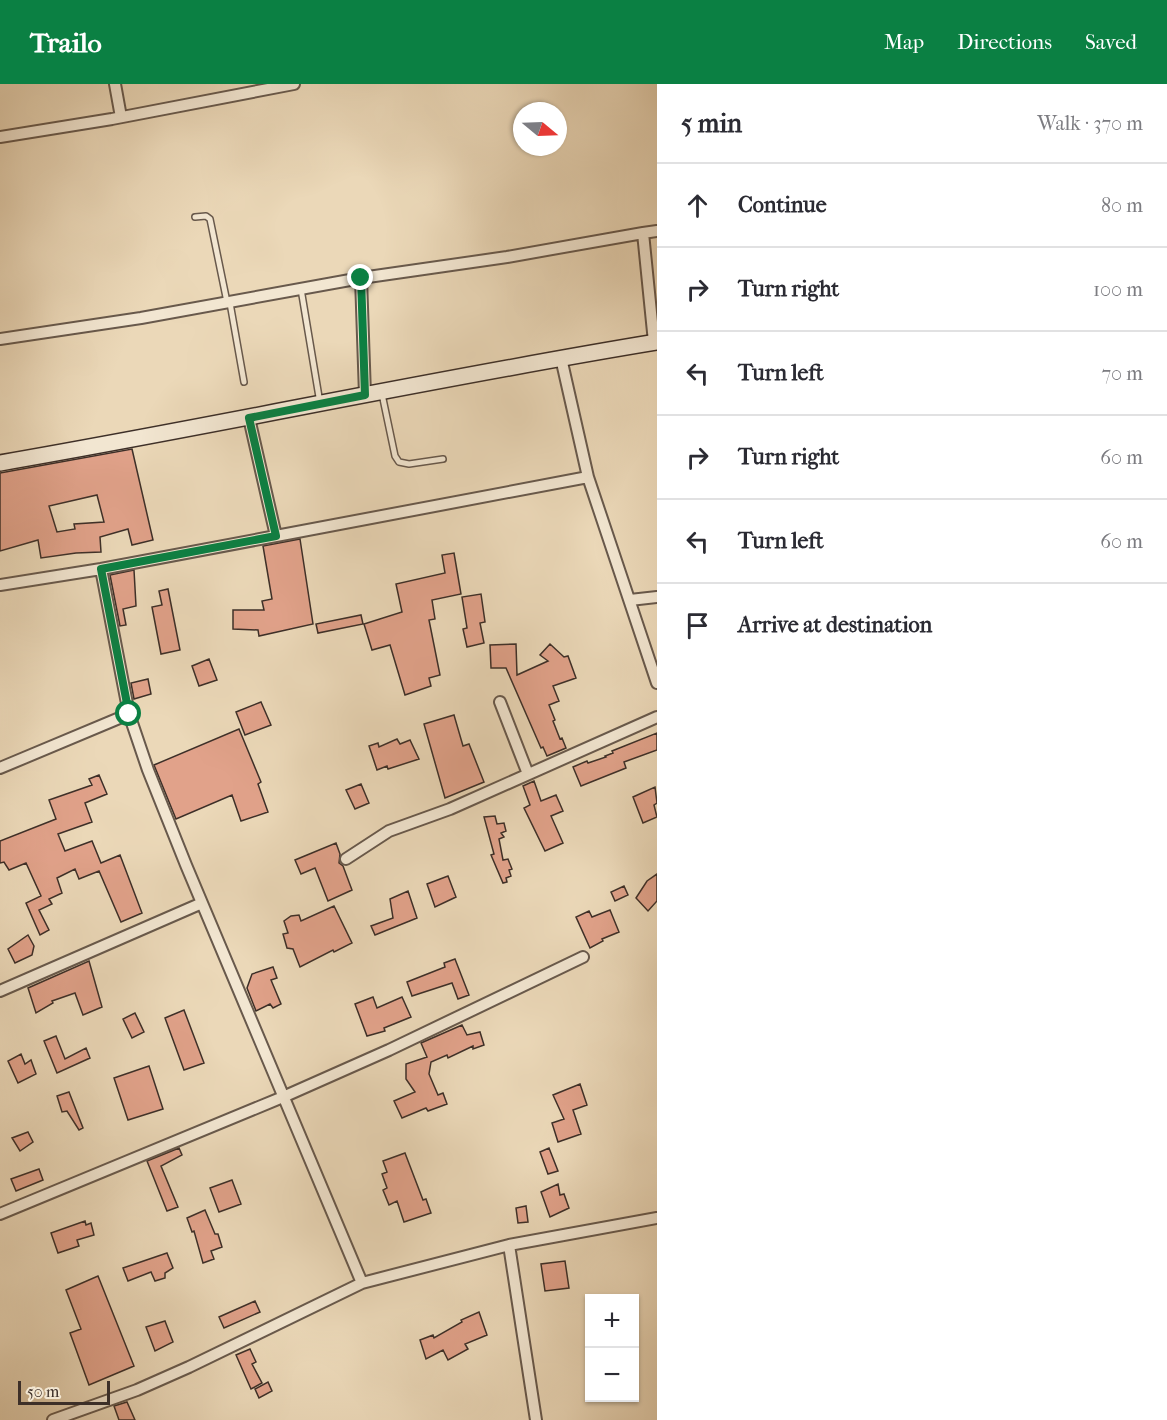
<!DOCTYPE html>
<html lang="en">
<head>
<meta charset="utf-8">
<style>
  body { margin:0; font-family:"IM FELL French Canon",serif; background:#f7f7f7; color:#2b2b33 }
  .controls { position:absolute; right:18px; bottom:18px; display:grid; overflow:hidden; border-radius:0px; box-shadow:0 2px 4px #0004 }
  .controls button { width:54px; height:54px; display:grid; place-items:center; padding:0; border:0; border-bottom:2px solid #e1e1e2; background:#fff; color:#2b2b33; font:30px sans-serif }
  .compass { position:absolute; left:513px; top:18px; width:54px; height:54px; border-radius:50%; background:#fff; box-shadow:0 2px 4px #0004; rotate:109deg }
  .scale { position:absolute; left:18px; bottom:15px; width:92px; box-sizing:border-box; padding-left:6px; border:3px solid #3d2f28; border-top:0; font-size:16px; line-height:21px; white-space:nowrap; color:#3d2f28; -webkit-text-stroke:4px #f2e6d1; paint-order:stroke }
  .stop { position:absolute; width:18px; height:18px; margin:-14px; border:4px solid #0b8043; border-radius:50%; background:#fff }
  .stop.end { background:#0b8043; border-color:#fff; box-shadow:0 2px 6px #0008 }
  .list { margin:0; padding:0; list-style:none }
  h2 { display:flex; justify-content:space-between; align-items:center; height:78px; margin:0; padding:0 24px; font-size:26px }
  h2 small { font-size:20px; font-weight:400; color:#7c7c81 }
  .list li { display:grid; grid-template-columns:39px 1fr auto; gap:18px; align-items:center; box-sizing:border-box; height:84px; padding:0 24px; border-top:2px solid #e1e1e2 }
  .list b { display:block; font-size:22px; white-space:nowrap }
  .list em { font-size:20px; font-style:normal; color:#7c7c81 }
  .icon { flex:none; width:33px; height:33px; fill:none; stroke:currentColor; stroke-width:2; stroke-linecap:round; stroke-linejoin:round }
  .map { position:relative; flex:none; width:657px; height:1336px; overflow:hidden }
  header { display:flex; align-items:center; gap:36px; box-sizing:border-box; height:84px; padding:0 30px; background:#0b8043; color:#fff }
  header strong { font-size:28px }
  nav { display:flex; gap:33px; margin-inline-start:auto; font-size:21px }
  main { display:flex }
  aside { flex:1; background:#fff }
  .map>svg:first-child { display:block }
</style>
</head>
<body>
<header>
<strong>Trailo</strong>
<nav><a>Map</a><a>Directions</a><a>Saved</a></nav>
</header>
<main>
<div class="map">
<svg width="657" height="1336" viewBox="0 0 657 1336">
  <rect width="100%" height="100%" fill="#ebd8b8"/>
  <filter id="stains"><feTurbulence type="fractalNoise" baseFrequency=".00333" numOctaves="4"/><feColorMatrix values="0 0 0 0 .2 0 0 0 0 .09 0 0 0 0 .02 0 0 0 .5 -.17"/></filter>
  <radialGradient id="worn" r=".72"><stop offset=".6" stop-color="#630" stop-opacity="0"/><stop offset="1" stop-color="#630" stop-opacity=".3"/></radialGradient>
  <path fill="#e1a28a" stroke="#3d2f28" stroke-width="1.5" fill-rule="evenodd" d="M132,365L153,456L132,461L128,445L100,453L101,468L76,469L41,474L38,456L0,467V389ZM97,411L104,438L74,440L75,445L57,448L49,422Z
    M300,455L313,540L259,552L258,546L233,545V526H264L262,517L272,515L263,462Z
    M454,469L461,510L432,516L435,535L429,536L440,591L429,594L431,602L405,611L390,561L372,566L364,540L402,528L396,500L445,489L442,471Z
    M134,486L136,522L123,525L126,541L120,542L110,491Z
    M168,505L180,566L161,570L152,523L162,521L159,507Z
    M481,510L485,538L480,539L484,559L467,563L463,545L467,544L462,513Z
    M361,531L363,540L318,549L316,540Z
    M516,560L517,591L548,577L540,571L550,560L564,573L568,572L576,594L553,602L559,617L549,621L555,636L553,637L560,655L562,654L566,664L547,672L543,663L541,664L506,584H491L490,561Z
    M209,575L217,596L199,602L192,582Z
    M148,595L151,610L134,615L131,599Z
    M261,618L271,641L245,651L236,628Z
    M454,631L463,662L469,660L484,698L445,714L424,640Z
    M239,645L261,698L258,700L268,728L241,737L232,711L176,735L154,681Z
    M657,649V666L624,678L626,684L581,702L573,683L587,677L588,679L606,673L605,672L613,669L612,667Z
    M397,655L400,660L410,656L419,675L388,685L387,682L377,686L369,662L378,659L379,663Z
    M99,691L107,710L85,719L92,738L58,750L65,767L92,757L101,779L120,771L142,829L121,838L99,787L79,795L75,785L57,794L62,809L49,815L52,820L39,826L49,846L40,851L26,819L41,812L26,779L9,786L4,778L0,779V757L56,735L49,716L92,701L89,695Z
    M534,697L541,717L556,711L563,727L551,732L563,759L545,767L524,724L530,721L523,702Z
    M361,700L369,719L355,725L346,706Z
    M655,703L657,719L654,721L657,733L643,739L633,713Z
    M495,732L497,740L504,739L506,747L501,749L504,753L499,755L503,776L508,775L512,785L509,786L511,792L506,794L507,798L503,799L491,771L494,770L484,733Z
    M336,759L340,770L339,779L343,782L352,806L328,817L315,784L301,790L295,776Z
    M657,790V817L648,827L636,814L647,797Z
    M448,792L456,813L435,823L427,800Z
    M624,802L628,811L615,817L611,808Z
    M408,807L417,834L375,851L371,842L393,834L390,815Z
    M334,822L352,859L334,868L333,866L300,883L293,865L287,864L283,850L288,849L284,837L291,832L299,831L301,837Z
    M610,826L619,848L602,855L603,857L590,864L576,833L589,827L592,833Z
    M28,851L34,862L32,871L15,879L8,865Z
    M455,875L469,911L458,915L452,899L412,912L407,898L445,883L444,879Z
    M89,877L102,923L83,931L75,909L52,917L53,919L36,929L28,904Z
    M273,883L277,894L271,896L281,920L273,924L270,920L256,927L247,904L252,890Z
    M373,913L377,924L402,913L411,933L384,944L385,947L367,952L355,920Z
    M184,926L204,979L184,986L165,934Z
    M135,929L144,948L132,954L123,935Z
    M462,941L467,951L480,948L484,961L473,965V962L448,974L447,971L431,978L429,990L438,1011L443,1009L447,1020L428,1027L426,1024L402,1034L394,1017L415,1008L406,995V980L427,973L421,959Z
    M56,952L65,975L86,964L90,974L57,989L44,957Z
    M21,970L25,980L31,976L36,990L18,999L8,977Z
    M149,982L163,1025L128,1036L114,994Z
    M580,1000L587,1021L573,1026L581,1050L558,1058L552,1039L564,1035L553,1011Z
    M69,1008L83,1044L79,1046L67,1027L62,1028L57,1012Z
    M28,1048L33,1058L20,1067L12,1054Z
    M179,1064L182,1071L161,1082L178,1123L167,1127L147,1077Z
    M549,1064L558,1087L548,1090L540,1068Z
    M405,1069L423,1116L426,1115L431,1129L404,1138L397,1117L389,1121L383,1106L387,1104L382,1090L387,1088L383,1077Z
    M39,1085L43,1096L16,1107L11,1095Z
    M232,1096L241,1120L219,1128L210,1104Z
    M558,1100L560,1111L564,1110L569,1124L550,1133L541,1108Z
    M526,1122L528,1138L518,1139L516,1124Z
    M205,1126L215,1150H218L222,1163L211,1167L214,1175L203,1179L194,1147L192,1148L187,1134Z
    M85,1137L86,1141L91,1139L94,1151L77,1156L79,1162L58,1169L51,1149Z
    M167,1169L173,1184L165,1189V1194L155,1197L151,1188L128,1197L123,1184Z
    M565,1177L569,1204L545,1207L541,1180Z
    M98,1192L134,1282L89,1301L70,1249L81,1245L66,1206Z
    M255,1217L260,1228L224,1244L219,1233Z
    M479,1228L487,1251L465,1260L468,1265L448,1276L443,1266L426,1275L420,1256L433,1251L434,1254L462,1238L461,1236Z
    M165,1237L173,1258L155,1267L146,1243Z
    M250,1265L256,1278L252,1280L262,1299L251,1305L236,1271Z
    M268,1298L272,1307L259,1314L255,1305Z
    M127,1318L135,1336H119L114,1322Z"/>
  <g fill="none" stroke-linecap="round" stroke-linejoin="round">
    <defs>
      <path id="lane" d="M195,133L206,132L210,135L227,218
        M301,205L320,319
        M230,219L244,298
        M382,310L395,372L399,378L409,380L443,375"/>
      <path id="street" d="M115,0L121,33
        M0,53L112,35L294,0
        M0,255L141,234L361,194
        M654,258L643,149L657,147
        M561,274L588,393L657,599
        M365,311L361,194L507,173L643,149
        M249,334L276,452L588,393
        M101,485L129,630L148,686L186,781L362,1199
        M0,501L101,485L276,452
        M630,516L657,513
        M500,618L528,690
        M0,684L129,630
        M346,775L389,747L450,725L657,633
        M0,907L202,819
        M0,1130L283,1013L389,966L583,873
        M509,1161L536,1336
        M53,1336L137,1306L189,1283L362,1199L509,1161L657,1134"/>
      <path id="secondary" d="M0,379C220,341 437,294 657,258"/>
    </defs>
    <use href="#lane" stroke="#68594c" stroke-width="8"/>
    <use href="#street" stroke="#68594c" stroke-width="14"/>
    <use href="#secondary" stroke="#3d2f28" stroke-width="18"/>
    <use href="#lane" stroke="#f2e6d1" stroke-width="5"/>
    <use href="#street" stroke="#f2e6d1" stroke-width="10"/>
    <use href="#secondary" stroke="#f2e6d1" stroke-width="15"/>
  </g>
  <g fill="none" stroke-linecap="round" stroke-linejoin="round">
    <path stroke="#0b8043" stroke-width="8" d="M129,630L101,485L276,452L249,334L365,311L361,194"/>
  </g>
  <rect width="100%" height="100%" filter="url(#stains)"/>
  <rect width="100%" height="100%" fill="url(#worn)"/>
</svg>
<div class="controls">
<button>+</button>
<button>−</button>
</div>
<svg class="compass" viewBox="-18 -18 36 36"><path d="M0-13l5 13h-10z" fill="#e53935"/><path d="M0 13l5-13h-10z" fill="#7c7c81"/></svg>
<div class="scale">50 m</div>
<div class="stop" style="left:129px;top:630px"></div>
<div class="stop end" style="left:361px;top:194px"></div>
</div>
<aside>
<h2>5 min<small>Walk · 370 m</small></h2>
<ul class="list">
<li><svg class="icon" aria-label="ahead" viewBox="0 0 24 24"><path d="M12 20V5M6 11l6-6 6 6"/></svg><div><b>Continue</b></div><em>80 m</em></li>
<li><svg class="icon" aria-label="right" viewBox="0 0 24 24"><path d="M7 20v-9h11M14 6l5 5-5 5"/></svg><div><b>Turn right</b></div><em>100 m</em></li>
<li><svg class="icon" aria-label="left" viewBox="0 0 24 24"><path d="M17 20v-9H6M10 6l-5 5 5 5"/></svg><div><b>Turn left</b></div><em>70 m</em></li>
<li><svg class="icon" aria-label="right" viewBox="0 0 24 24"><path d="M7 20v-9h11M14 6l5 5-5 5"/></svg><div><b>Turn right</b></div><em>60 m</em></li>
<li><svg class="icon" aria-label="left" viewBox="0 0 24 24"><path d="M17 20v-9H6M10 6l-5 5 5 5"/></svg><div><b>Turn left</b></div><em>60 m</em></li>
<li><svg class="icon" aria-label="arrive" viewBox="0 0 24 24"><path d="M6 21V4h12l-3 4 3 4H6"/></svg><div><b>Arrive at destination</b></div></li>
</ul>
</aside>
</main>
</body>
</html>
